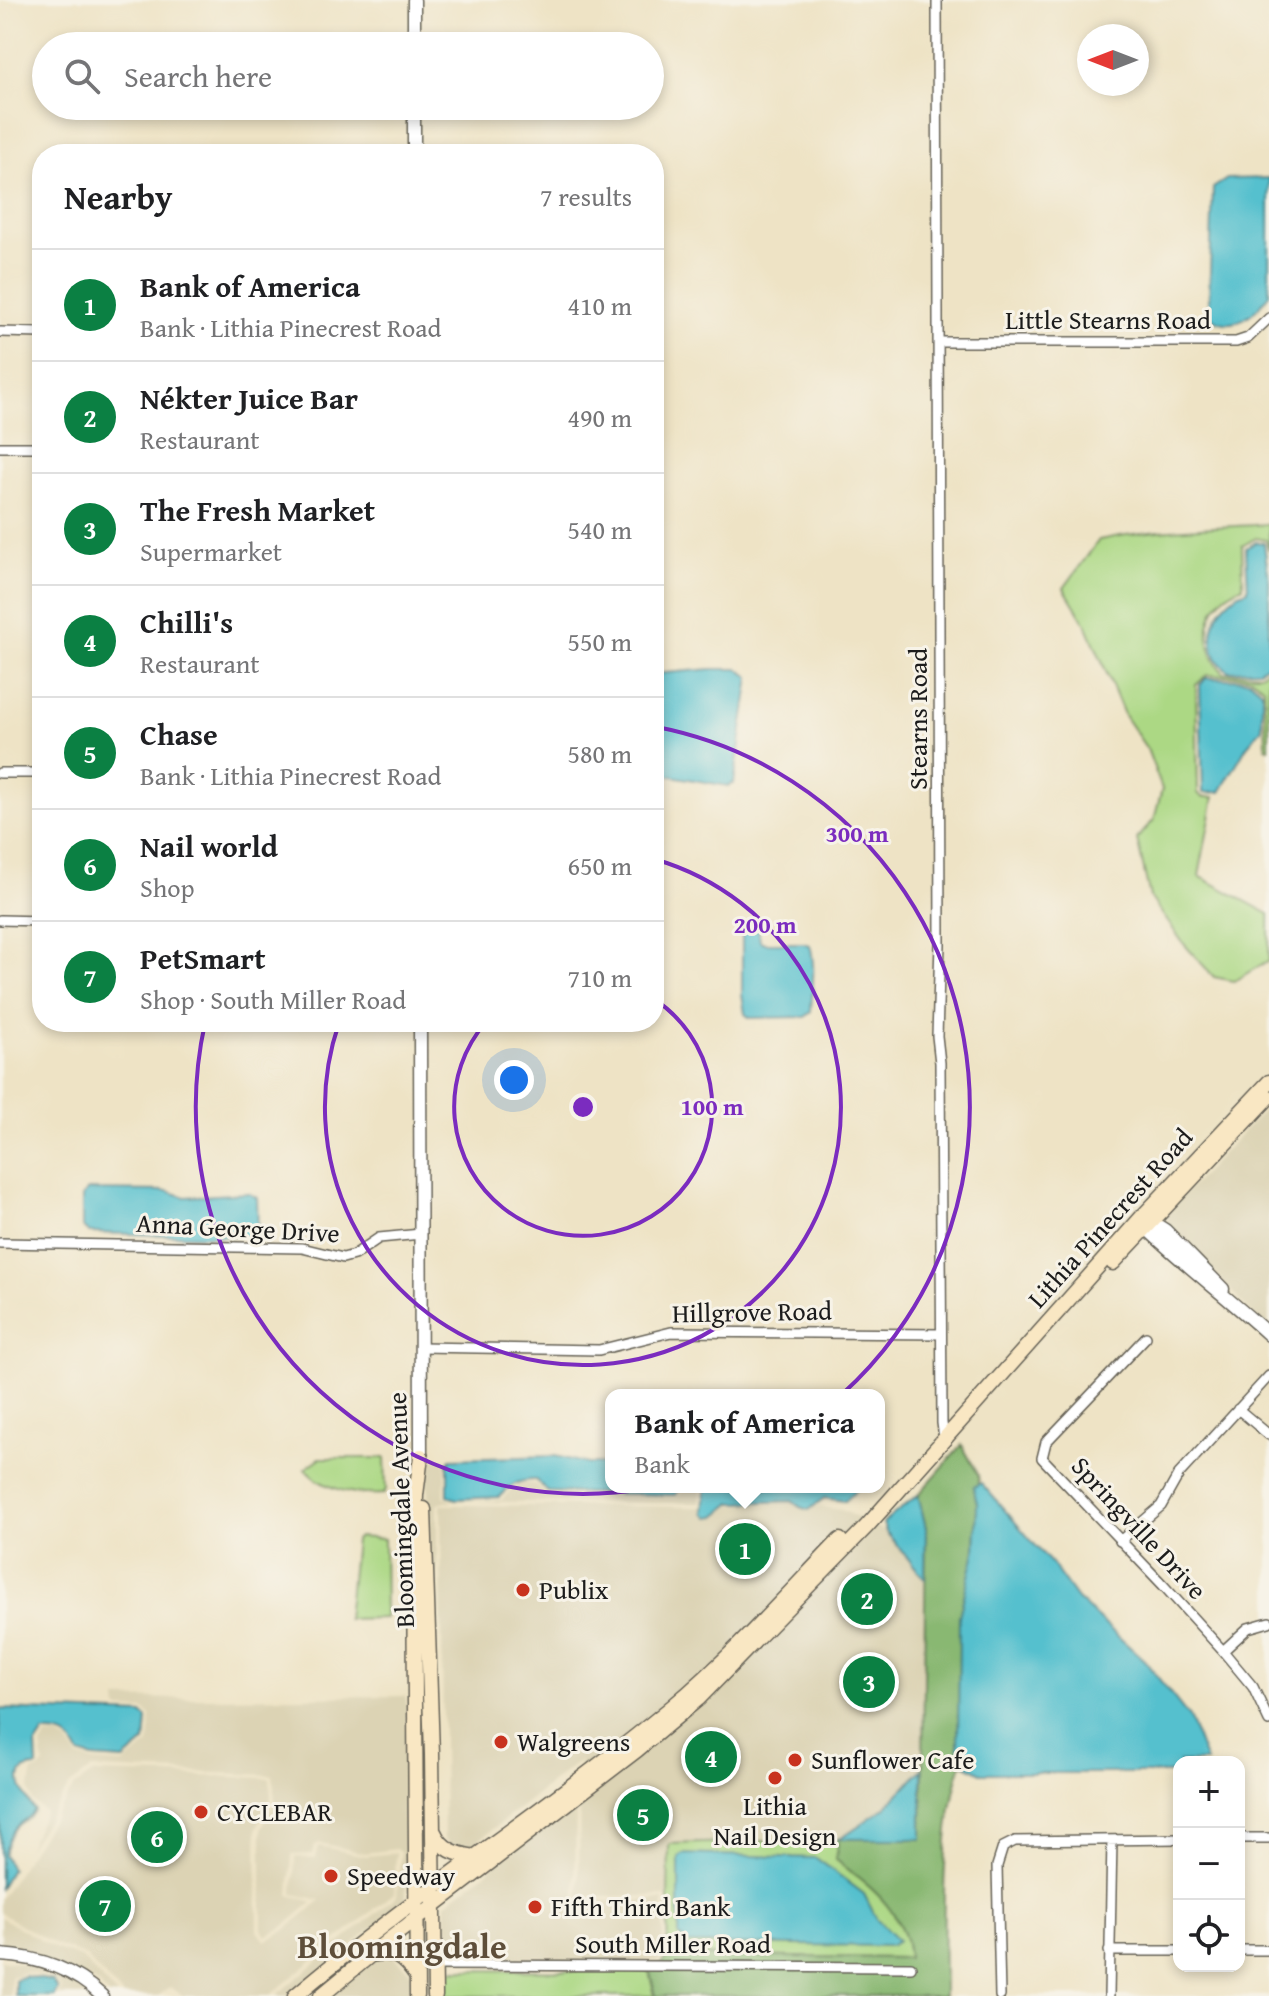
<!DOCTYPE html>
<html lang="en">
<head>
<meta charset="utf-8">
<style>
  body { margin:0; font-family:"Gentium Book Plus",serif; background:#f2f2f2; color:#202124 }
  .controls { position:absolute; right:24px; bottom:24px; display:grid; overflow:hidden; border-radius:16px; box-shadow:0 4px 12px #0003 }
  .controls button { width:72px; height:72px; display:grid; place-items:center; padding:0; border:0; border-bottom:2px solid #e0e0e0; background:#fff; color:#202124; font:40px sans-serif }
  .compass { position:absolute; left:1077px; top:24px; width:72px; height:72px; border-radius:50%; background:#fff; box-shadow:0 4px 12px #0003; rotate:270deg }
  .you { position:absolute; left:514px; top:1080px; width:28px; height:28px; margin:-20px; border:6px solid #fff; border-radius:50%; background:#1a73e8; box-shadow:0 0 0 12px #1a73e833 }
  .badge { display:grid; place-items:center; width:52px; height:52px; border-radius:50%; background:#0b8043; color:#fff; font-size:26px; font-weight:700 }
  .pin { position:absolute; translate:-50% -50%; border:4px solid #fff; box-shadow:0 2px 8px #0006 }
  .popup { position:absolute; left:605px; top:1389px; width:280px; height:104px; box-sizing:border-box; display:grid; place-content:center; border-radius:16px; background:#fff; filter:drop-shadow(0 2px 6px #0005); font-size:26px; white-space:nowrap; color:#757577 }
  .popup b { font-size:30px; color:#202124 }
  .popup::after { content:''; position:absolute; left:50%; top:100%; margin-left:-16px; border:16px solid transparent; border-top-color:#fff }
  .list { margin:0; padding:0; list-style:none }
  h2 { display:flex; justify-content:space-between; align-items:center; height:104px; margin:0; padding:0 32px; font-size:34px }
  h2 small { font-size:26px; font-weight:400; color:#757577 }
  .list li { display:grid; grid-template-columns:52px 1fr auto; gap:24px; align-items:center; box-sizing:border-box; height:112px; padding:0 32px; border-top:2px solid #e0e0e0 }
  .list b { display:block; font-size:30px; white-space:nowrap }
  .list p { margin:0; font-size:26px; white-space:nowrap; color:#757577 }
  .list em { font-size:26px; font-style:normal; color:#757577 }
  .icon { flex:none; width:44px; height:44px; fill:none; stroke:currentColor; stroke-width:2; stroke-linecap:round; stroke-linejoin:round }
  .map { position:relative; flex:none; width:1269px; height:1996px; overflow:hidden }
  .search { position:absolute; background:#fff; box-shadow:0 4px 12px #0003; left:32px; top:32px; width:632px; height:88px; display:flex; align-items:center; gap:20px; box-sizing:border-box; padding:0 28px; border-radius:44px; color:#757577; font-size:30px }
  .panel { position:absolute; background:#fff; box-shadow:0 4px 12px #0003; left:32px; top:144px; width:632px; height:888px; border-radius:32px }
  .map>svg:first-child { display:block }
</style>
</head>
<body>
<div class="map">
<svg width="1269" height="1996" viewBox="0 0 1269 1996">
  <rect width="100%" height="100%" fill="#f7f3e8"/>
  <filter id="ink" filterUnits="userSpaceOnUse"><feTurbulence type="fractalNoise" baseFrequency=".0125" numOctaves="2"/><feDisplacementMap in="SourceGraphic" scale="16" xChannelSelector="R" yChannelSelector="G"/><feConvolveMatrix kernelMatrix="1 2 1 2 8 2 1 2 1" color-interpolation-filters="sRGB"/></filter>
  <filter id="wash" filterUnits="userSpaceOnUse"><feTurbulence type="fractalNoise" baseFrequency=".006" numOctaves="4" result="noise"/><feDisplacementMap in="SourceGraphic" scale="32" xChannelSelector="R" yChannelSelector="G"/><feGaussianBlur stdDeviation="1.8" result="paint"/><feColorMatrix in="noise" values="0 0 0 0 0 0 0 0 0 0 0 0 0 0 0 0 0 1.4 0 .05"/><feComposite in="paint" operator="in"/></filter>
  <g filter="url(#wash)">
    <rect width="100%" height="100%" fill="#eee3c5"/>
    <path fill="#dcd3b4" d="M1269,1104V1329L1245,1306L1204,1260L1169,1227L1167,1218L1168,1212Z
      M427,1459H446L444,1496L452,1502H440L437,1505V1619H432Z
      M523,1483L534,1484L548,1495L676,1498L686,1487H701L700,1503L471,1502L501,1500L515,1487Z
      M797,1503L842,1510L886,1532L925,1579L922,1769L886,1807L839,1839L669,1844L668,1896L579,1897L580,1760L469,1848L458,1850L444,1839L441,1505L698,1507Z
      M406,1696V1901L288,1996H275L397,1896L401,1853L396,1849L365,1853L320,1843L315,1845L313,1854L292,1855L289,1895L313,1902L282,1928L266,1936L262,1929V1828L275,1802L273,1775L92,1769L70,1785L27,1850L45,1811L33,1802L29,1790L33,1771L39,1770L44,1764L41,1746L47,1736H58L68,1742L77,1757L93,1762L123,1764L149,1744L151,1716L144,1710L118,1709L117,1699Z
      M94,1773L270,1778L271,1801L257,1828L258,1930L265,1941L284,1931L321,1900L293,1894L295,1857L316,1858L319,1846L365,1856L396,1853L394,1893L269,1996H184L170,1987L158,1996H123L85,1956L56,1945L0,1913V1899L74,1787Z
      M576,1803L575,1899L579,1901L663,1900V1955L658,1961L446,1960V1903Z
      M406,1912V1921L314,1996H303Z
      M0,1917L54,1948L83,1959L117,1996H109L96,1983L0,1951Z
      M391,1955L412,1973V1996H330L378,1957Z
      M0,1960L45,1967L74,1980L95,1996H59L62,1989L54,1978L25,1972L11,1977L10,1996H0Z"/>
    <path fill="#acd884" stroke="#647a50" stroke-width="2" d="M654,249H657L658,387H654Z
      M1269,524V550L1266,540L1256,538L1242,546L1243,586C1237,589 1227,593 1222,599C1203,621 1204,653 1224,673L1260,674L1269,668V748L1266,747L1264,687L1250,677L1207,675L1196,685L1198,793L1202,797H1214L1199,876L1269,914V960L1234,981L1214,977L1184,944L1150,897L1137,839L1154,820L1162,789L1147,749L1125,717L1087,626L1064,588L1099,540C1154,528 1212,528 1269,524Z
      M320,1458H385L386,1489L384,1494C359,1496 322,1490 305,1469Z
      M358,1537L384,1539L385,1618L347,1619L355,1540Z
      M839,1839L835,1859C870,1886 905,1910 908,1958L667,1956L669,1844Z
      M440,1970L649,1971L655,1996H440Z"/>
    <path fill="#89b872" stroke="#526a47" stroke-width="2" d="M962,1445L979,1476L963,1761C939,1827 944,1925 944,1996H656L648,1965H660L667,1956L908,1958C905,1910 869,1886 835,1859L839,1839L922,1838L926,1528L918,1495Z"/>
    <path fill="#54c0ce" stroke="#386e75" stroke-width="2" d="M1269,178V294C1257,312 1233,334 1211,317L1209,300L1213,188L1227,179Z
      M1256,542L1264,543L1269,581V663L1259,670L1229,671C1197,652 1213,599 1248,590L1246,548Z
      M712,669H738L750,677L734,783L728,786L654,773V674Z
      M1206,678L1250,680L1262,690V728L1247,746L1220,792L1203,793L1200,685Z
      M754,923L758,927L760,941L764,943H804L810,945C816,966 812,991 811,1012L805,1017L750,1018L745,1014L742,995V932L744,926Z
      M88,1190L168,1191L185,1197L248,1193L257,1198L258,1230L252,1237L89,1233L82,1227V1196Z
      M555,1456L588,1464H611V1487L682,1488L675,1495L548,1492L536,1480C518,1479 512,1485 499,1497L456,1499L448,1496V1464L451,1459Z
      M981,1483L1051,1563L1077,1599L1144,1660L1189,1717L1206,1762H1179V1773H981L961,1762L958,1746L959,1616L975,1552L977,1503L973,1487Z
      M706,1487H860L845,1501L824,1498L809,1510L800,1507L792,1501L732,1503L716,1516L709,1517L704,1513Z
      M918,1495L926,1528L925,1579L886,1532L883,1523Z
      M0,1709L142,1714L147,1719L145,1742L124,1760L93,1758L79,1754C71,1737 63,1732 44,1733L36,1745L37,1767C6,1767 25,1797 34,1810C30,1818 26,1818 19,1824C10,1831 7,1844 3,1854L11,1869L0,1888Z
      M922,1769V1839H839L886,1807Z
      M684,1854L816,1858L864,1894L877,1920L898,1941L890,1946L689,1944L679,1936V1857Z
      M24,1976L52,1981L58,1989L54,1996H15V1980Z"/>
  </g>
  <g filter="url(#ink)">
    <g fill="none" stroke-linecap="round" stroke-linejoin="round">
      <defs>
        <path id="minor" d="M937,0L940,944L937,1036L940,1063L942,1423L944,1438
          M0,332L42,333
          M939,342H1236L1248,338L1269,318
          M0,447H42
          M0,773H42
          M0,920L42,921
          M0,1243L302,1248L343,1258L354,1255L379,1238L421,1234
          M1146,1337L1046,1442L1042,1458L1163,1585L1223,1651L1253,1687L1269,1721
          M421,1347L599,1350L671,1332L941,1334
          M1238,1409L1269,1435
          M1120,1541L1161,1506L1179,1474L1269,1376
          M1223,1651L1248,1628L1269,1622
          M1239,1838H1269
          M1239,1950H1269
          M1109,1951H1179
          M435,1965L911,1967
          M1000,1996L997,1866L1003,1847L1015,1841L1179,1839
          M1109,1996L1112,1840"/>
        <path id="tertiary" d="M414,46V0
          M414,154V106
          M420,1022L421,1456
          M1146,1218L1165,1230L1223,1289
          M1143,1219L1146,1228C1186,1266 1229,1298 1269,1335
          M0,1955C38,1957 74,1969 102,1996"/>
        <path id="secondary" d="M1113,1263L1269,1097
          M424,1509L432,1754L435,1996
          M434,1832C442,1850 456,1854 475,1857
          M371,1955C394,1950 403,1957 416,1976
          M295,1996C416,1893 550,1808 672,1707C733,1656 785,1597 840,1540
          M321,1996L391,1938L637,1750L698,1699L867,1526L1142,1217L1269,1082
          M417,1996L414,1556L416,1495L421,1456"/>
      </defs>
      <use href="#minor" stroke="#666257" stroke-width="12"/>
      <use href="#tertiary" stroke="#666257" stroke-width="15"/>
      <use href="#secondary" stroke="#666257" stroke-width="17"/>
      <use href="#minor" stroke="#fff" stroke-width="9"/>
      <use href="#tertiary" stroke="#fff" stroke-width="12"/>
      <use href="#secondary" stroke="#f9e7c3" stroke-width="14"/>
    </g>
  </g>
  <g fill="none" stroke="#7b2cbf" stroke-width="4">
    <path d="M654 999A129 129 0 1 1 486 1022"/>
    <path d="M654 859A258 258 0 1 1 339 1023"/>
    <path d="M657 727A387 387 0 1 1 205 1023"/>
  </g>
  <g fill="#c8321e" stroke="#f7f3e8" stroke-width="3">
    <circle cx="523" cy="1590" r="8"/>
    <circle cx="501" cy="1742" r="8"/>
    <circle cx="795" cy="1760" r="8"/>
    <circle cx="775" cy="1778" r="8"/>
    <circle cx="201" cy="1812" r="8"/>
    <circle cx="331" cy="1876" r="8"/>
    <circle cx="535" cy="1907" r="8"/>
  </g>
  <g text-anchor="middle" stroke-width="6" stroke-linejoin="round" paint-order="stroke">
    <g font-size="26" fill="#1c1c1c" stroke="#f7f3e8">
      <text x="1108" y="329">Little Stearns Road</text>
      <text transform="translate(918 719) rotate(-90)" y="9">Stearns Road</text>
      <text transform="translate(1110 1218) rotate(-48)" y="9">Lithia Pinecrest Road</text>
      <text transform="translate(238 1228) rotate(3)" y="9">Anna George Drive</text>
      <text transform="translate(752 1312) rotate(-1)" y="9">Hillgrove Road</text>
      <text transform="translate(401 1510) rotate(-92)" y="9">Bloomingdale Avenue</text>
      <text transform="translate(1139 1528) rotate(47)" y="9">Springville Drive</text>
      <text x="673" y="1953">South Miller Road</text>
    </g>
    <g font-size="26" fill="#1c1c1c" stroke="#f7f3e8" text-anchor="start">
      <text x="539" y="1599">Publix</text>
      <text x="517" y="1751">Walgreens</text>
      <text x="811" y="1769">Sunflower Cafe</text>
      <text x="775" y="1815" text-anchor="middle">Lithia<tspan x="775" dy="30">Nail Design</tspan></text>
      <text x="217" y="1821">CYCLEBAR</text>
      <text x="347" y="1885">Speedway</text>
      <text x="551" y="1916">Fifth Third Bank</text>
    </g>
    <g font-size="34" font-weight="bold" fill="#5e4e3a" stroke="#f7f3e8">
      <text x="402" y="1958">Bloomingdale</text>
    </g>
  </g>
  <circle cx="583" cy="1107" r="12" fill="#7b2cbf" stroke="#f7f3e8" stroke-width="4"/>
  <g font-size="24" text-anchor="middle" font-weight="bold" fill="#7b2cbf" stroke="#f7f3e8" stroke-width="6" stroke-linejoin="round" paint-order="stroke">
    <text x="857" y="842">300 m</text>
    <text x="765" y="933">200 m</text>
    <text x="712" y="1115">100 m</text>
  </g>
</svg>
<div class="controls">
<button>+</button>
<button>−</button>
<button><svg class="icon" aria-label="locate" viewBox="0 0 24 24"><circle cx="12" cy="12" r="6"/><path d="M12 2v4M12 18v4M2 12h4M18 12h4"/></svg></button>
</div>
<svg class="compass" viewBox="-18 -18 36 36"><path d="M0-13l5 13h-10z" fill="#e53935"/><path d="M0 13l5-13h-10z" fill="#757577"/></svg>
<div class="you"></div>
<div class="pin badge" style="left:745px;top:1549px">1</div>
<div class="popup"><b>Bank of America</b>Bank</div>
<div class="pin badge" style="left:867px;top:1599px">2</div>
<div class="pin badge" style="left:869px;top:1682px">3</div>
<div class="pin badge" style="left:711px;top:1757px">4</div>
<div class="pin badge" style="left:643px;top:1815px">5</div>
<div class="pin badge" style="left:157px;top:1837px">6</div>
<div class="pin badge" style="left:105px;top:1906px">7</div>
<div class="search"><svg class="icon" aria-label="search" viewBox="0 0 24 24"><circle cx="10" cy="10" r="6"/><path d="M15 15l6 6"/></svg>Search here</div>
<section class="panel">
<h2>Nearby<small>7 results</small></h2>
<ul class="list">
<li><span class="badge">1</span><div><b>Bank of America</b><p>Bank · Lithia Pinecrest Road</p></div><em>410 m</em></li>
<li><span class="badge">2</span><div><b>Nékter Juice Bar</b><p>Restaurant</p></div><em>490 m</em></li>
<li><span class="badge">3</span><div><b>The Fresh Market</b><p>Supermarket</p></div><em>540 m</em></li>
<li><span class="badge">4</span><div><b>Chilli's</b><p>Restaurant</p></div><em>550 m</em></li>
<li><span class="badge">5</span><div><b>Chase</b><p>Bank · Lithia Pinecrest Road</p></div><em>580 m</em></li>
<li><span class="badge">6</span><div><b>Nail world</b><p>Shop</p></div><em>650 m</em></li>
<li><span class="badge">7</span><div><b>PetSmart</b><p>Shop · South Miller Road</p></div><em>710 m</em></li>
</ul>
</section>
</div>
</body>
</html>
